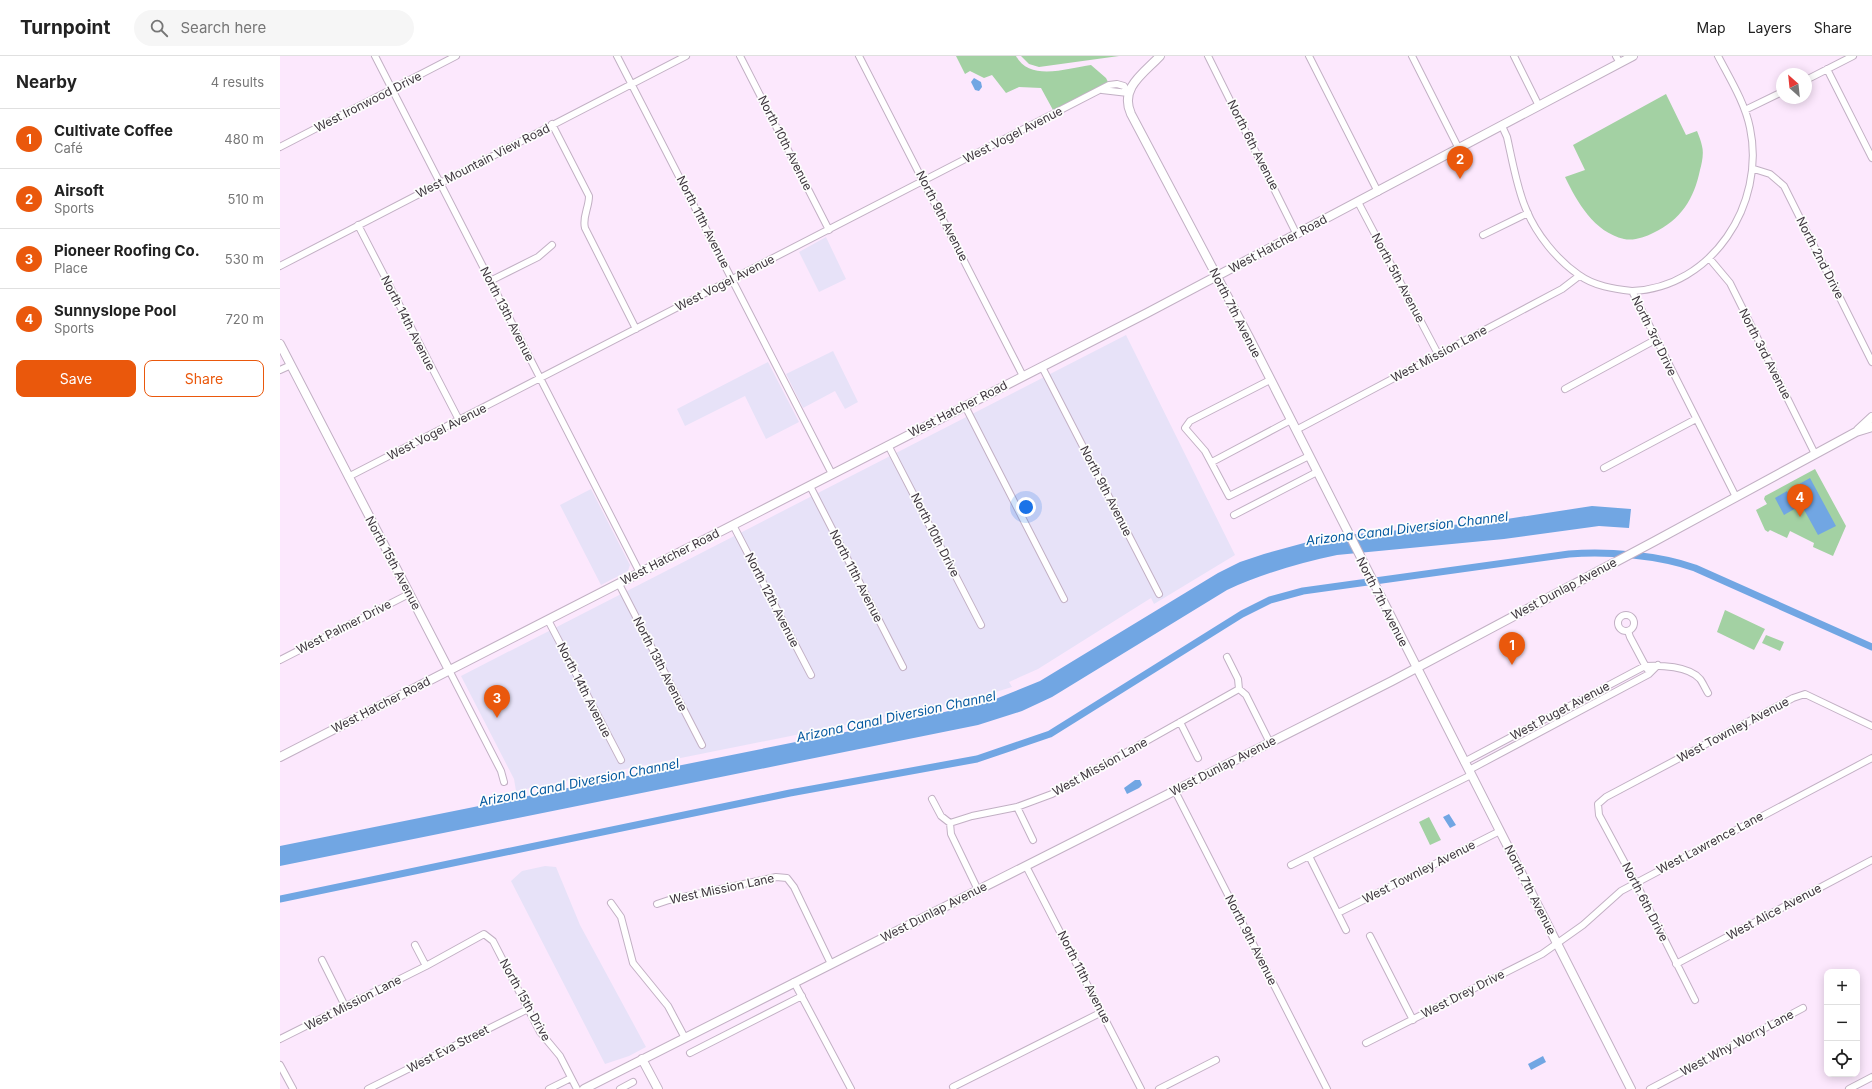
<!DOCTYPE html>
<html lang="en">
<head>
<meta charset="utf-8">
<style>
  body { margin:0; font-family:Inter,sans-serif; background:#f6f6f6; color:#222 }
  .controls { position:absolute; right:12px; bottom:12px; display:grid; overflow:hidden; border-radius:8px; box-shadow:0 2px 10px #0003 }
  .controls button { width:36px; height:36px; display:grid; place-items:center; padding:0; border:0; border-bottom:1px solid #e0e0e0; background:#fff; color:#222; font:20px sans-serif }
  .compass { position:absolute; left:1496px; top:12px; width:36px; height:36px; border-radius:50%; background:#fff; box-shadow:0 2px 10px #0003; rotate:333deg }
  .you { position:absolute; left:746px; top:451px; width:14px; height:14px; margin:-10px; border:3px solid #fff; border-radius:50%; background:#1a73e8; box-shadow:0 0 0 6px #1a73e833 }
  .badge { display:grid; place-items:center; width:26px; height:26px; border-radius:50%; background:#ea580c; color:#fff; font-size:13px; font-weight:700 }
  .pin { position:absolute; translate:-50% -33px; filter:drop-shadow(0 1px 2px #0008) }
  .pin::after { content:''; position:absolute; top:21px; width:14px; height:12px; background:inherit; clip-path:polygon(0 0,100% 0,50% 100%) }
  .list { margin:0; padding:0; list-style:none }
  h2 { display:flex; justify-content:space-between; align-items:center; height:52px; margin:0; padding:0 16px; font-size:17px }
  h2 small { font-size:13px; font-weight:400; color:#767676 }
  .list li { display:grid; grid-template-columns:26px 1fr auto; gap:12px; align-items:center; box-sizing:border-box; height:60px; padding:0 16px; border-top:1px solid #e0e0e0 }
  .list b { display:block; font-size:15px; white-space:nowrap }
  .list p { margin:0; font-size:13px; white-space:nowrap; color:#767676 }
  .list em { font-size:13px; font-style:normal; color:#767676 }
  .actions { display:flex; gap:8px; padding:12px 16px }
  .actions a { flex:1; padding:9px 0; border:1px solid #ea580c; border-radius:8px; text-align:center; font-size:14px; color:#ea580c }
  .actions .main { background:#ea580c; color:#fff }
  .icon { flex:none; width:22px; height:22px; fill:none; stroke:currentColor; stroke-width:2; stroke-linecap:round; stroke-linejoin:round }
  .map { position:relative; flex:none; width:1592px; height:1033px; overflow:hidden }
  header { display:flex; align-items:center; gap:24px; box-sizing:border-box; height:56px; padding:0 20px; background:#fff; border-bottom:1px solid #e0e0e0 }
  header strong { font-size:19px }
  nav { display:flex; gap:22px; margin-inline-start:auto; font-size:14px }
  .search { width:280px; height:36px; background:#f6f6f6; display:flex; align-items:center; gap:10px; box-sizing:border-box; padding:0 14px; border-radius:22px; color:#767676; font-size:15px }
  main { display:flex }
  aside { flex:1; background:#fff }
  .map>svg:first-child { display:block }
</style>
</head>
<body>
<header>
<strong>Turnpoint</strong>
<div class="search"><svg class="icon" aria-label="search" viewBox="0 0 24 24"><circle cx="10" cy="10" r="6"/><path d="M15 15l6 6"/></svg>Search here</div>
<nav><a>Map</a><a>Layers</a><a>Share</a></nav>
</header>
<main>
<aside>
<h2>Nearby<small>4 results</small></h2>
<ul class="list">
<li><span class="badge">1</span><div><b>Cultivate Coffee</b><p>Café</p></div><em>480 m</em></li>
<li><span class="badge">2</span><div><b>Airsoft</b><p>Sports</p></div><em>510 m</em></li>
<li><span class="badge">3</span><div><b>Pioneer Roofing Co.</b><p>Place</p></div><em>530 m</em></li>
<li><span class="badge">4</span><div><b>Sunnyslope Pool</b><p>Sports</p></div><em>720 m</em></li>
</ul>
<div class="actions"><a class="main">Save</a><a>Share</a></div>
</aside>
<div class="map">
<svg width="1592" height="1033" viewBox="0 0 1592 1033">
  <rect width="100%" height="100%" fill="#fce8fd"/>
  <path fill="#e7e2f8" d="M546,181L566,223L539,236L519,196Z
    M846,279L955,499L874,548L871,542L758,613L729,626L732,631L690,644L236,735L234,723L181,620Z
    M553,295L578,346L565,353L555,335L523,352L506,318Z
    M488,306L519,366L486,383L465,340L405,370L397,353Z
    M311,433L350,509L348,515L321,529L280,449Z
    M265,810L276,811L300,869L366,991L349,1000L325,1008L231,825L242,815Z"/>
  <path fill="#a3d1a3" d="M676,0H736C750,26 788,12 811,9L826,22L828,26L773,54L761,32L739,31L726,37L712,19L704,22L690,15L685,18Z
    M741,0H839L759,11L749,8Z
    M1386,38L1406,79L1417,75C1419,80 1421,85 1422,90C1424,97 1422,107 1420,114C1414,143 1401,164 1373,177C1365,181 1354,185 1344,183C1314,176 1297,146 1285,121L1305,114L1293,89Z
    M1535,413L1566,470L1553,500L1533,491L1534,487L1510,475L1507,482L1490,474L1488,476L1485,474L1476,454L1487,448L1484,443L1485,440Z
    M1445,554L1485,573L1474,594L1437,576Z
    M1486,579L1504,586L1500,595L1482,587Z
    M1149,761L1161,784L1150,789L1139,766Z"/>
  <path fill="#71a6e3" d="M694,22L701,26L702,31L699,35L695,34L691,26Z
    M1530,422L1556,470L1538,479L1512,432Z
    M1507,435L1516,452L1504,459L1495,442Z
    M1312,450L1351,453L1349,472L1319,470L1224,483L1057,499C1019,507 981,518 947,534L772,641L742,655L698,669L0,810V790L660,657L708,646L760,625L938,517L960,506L984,498L1046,481L1214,465Z
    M855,724H860L862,729L859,732L847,738L844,732Z
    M1169,758L1176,769L1170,772L1163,761Z
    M1263,1000L1266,1006L1251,1014L1248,1008Z"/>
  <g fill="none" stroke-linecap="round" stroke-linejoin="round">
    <path stroke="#71a6e3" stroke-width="7" d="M0,843L510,737L697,703L770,678L962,558L990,544L1023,535L1289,498C1328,495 1378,499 1415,512L1592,591"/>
    <defs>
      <path id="street" d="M95,0L360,517
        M337,0L552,418
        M460,0L549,174
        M579,0L743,320
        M928,0L1017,179
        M1029,0L1098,136
        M1132,0L1179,93
        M1234,0L1259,50
        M1336,0L1340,7
        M1547,13L1592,102
        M1526,24L1573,0
        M822,34L848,37
        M1465,54L1502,36
        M272,68L309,140C309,152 302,161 305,172L356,273
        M1222,70L1227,81C1232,103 1237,133 1246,153C1256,178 1277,204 1299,219C1314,230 1334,233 1352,235L1456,441
        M0,91L176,0
        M1474,113L1490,118L1504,130L1592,306
        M1078,146L1158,298
        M78,169L179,364
        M1203,179L1248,157
        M1429,202L1450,227L1535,398
        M0,210L406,0
        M210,225L258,201L272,189
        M1352,235C1432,232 1486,148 1470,72C1465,47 1450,23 1438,0
        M762,311L879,538
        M0,314L11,309
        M990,324L910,365L905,372L925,395L949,440L1029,400
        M1285,333L1375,284
        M685,350L784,543
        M1016,374L1282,233L1299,220
        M608,389L701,569
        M932,406L1011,364
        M1324,412L1416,363
        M68,421L829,29L837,28L844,30L848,37
        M530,430L623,611
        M954,459L1037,416
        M453,469L531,619
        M339,528L422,689
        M1338 567a8 8 0 1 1 16 0a8 8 0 1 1-16 0Z
        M268,564L341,704
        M1348,575L1350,581L1367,613
        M947,601L958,623L959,633L966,639L990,687
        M0,604L129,538
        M169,614L221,715L224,726
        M900,666L918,702
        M1184,706L1365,610C1380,609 1409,610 1420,623C1423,627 1425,632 1428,637
        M1189,714L1369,618L1378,609
        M895,735L1047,1033
        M652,743L661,760L670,767L671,778L698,834
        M737,751L753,784
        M670,767L692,760L737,751L772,738L959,633
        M1029,800L1066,874
        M1011,809L1191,719
        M746,810L861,1033
        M331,847L341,861L353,907L388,950L405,982
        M377,848L389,844L496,821L507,822L514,831L551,908
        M1058,857L1220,775
        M1090,880L1133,964
        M135,889L146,910
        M42,904L65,950
        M1396,908L1592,804
        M514,926L571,1033
        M1415,944L1361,837L1319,759L1318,748L1326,741L1513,642L1525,638L1592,670
        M0,983L146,910L204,878L213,885L260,976L280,1000L297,1033
        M1086,987L1262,898L1303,869L1341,835L1592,702
        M410,997L522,940
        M0,1009L13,1033
        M673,1031L822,956
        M88,1033L248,953
        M269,1033L291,1022
        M340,1033L353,1026
        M879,1033L936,1004
        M1370,1033L1523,952
        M1569,1033L1592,1021"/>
      <path id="secondary" d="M880,0C864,17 839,32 851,58L969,281L1351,1033
        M0,288L169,614
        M1578,374L1592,361
        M0,701L867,257L1353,0
        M362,1003L378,1033
        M304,1033L1112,625L1375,485L1576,376L1592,371"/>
    </defs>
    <use href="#street" stroke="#c2b0c4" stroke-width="8"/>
    <use href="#secondary" stroke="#c2b0c4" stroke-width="10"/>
    <use href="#street" stroke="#fff" stroke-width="6"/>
    <use href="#secondary" stroke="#fff" stroke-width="8"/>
  </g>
  <g text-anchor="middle" stroke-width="3.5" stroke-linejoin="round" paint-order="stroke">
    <g font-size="12" fill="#3e363e" stroke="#fdfdfd">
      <text transform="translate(88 46) rotate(-27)" y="4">West Ironwood Drive</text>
      <text transform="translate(733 79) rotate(-27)" y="4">West Vogel Avenue</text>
      <text transform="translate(505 87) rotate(63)" y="4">North 10th Avenue</text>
      <text transform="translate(973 89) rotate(63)" y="4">North 6th Avenue</text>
      <text transform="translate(203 105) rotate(-27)" y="4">West Mountain View Road</text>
      <text transform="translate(662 160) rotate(63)" y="4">North 9th Avenue</text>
      <text transform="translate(423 166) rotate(63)" y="4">North 11th Avenue</text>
      <text transform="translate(998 188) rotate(-28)" y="4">West Hatcher Road</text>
      <text transform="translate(1540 202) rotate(63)" y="4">North 2nd Drive</text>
      <text transform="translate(1118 222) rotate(62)" y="4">North 5th Avenue</text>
      <text transform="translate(445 227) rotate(-27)" y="4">West Vogel Avenue</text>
      <text transform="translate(955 257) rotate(63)" y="4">North 7th Avenue</text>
      <text transform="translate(227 258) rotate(63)" y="4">North 13th Avenue</text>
      <text transform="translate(128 267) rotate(63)" y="4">North 14th Avenue</text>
      <text transform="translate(1374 280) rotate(64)" y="4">North 3rd Drive</text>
      <text transform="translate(1159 298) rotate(-28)" y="4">West Mission Lane</text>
      <text transform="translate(1485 298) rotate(63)" y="4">North 3rd Avenue</text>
      <text transform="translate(678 353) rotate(-27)" y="4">West Hatcher Road</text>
      <text transform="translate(157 376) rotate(-27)" y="4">West Vogel Avenue</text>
      <text transform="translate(826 435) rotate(63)" y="4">North 9th Avenue</text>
      <text transform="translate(655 479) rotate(63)" y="4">North 10th Drive</text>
      <text transform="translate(390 501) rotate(-27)" y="4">West Hatcher Road</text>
      <text transform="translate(113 507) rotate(62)" y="4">North 15th Avenue</text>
      <text transform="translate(576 520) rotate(63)" y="4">North 11th Avenue</text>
      <text transform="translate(1284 533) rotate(-28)" y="4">West Dunlap Avenue</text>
      <text transform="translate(492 544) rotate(63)" y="4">North 12th Avenue</text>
      <text transform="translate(1102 546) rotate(63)" y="4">North 7th Avenue</text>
      <text transform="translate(64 571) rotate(-27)" y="4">West Palmer Drive</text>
      <text transform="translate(380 608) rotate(63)" y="4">North 13th Avenue</text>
      <text transform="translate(304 634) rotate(63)" y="4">North 14th Avenue</text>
      <text transform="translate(101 649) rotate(-27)" y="4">West Hatcher Road</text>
      <text transform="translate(1280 655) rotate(-28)" y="4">West Puget Avenue</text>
      <text transform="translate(1453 674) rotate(-28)" y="4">West Townley Avenue</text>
      <text transform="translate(943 710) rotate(-27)" y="4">West Dunlap Avenue</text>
      <text transform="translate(820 711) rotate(-29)" y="4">West Mission Lane</text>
      <text transform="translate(1430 787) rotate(-28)" y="4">West Lawrence Lane</text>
      <text transform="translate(1139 816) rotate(-27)" y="4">West Townley Avenue</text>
      <text transform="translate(442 833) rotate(-12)" y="4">West Mission Lane</text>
      <text transform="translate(1250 834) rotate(63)" y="4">North 7th Avenue</text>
      <text transform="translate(1365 846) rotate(63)" y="4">North 6th Drive</text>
      <text transform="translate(654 856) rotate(-27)" y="4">West Dunlap Avenue</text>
      <text transform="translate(1494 856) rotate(-28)" y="4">West Alice Avenue</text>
      <text transform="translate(971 884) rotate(63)" y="4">North 9th Avenue</text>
      <text transform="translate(804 921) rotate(63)" y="4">North 11th Avenue</text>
      <text transform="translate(1183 938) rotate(-27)" y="4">West Drey Drive</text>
      <text transform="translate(245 944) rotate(61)" y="4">North 15th Drive</text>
      <text transform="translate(73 947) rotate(-27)" y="4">West Mission Lane</text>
      <text transform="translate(1457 987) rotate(-28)" y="4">West Why Worry Lane</text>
      <text transform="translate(168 993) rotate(-27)" y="4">West Eva Street</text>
    </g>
    <g font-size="13" font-style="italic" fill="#04589f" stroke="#fdfdfd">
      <text transform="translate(1127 472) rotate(-7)" y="5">Arizona Canal Diversion Channel</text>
      <text transform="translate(616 660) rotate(-12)" y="5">Arizona Canal Diversion Channel</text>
      <text transform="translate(299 726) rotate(-11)" y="5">Arizona Canal Diversion Channel</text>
    </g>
  </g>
</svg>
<div class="controls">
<button>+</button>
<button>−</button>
<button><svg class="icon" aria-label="locate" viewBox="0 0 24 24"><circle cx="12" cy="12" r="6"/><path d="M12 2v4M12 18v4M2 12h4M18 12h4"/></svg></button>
</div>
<svg class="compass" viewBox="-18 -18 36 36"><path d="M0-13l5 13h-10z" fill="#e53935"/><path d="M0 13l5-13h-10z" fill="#767676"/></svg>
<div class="you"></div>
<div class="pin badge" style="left:1232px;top:609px">1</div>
<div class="pin badge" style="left:1180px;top:123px">2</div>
<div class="pin badge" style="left:217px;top:662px">3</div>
<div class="pin badge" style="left:1520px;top:461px">4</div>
</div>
</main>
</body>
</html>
